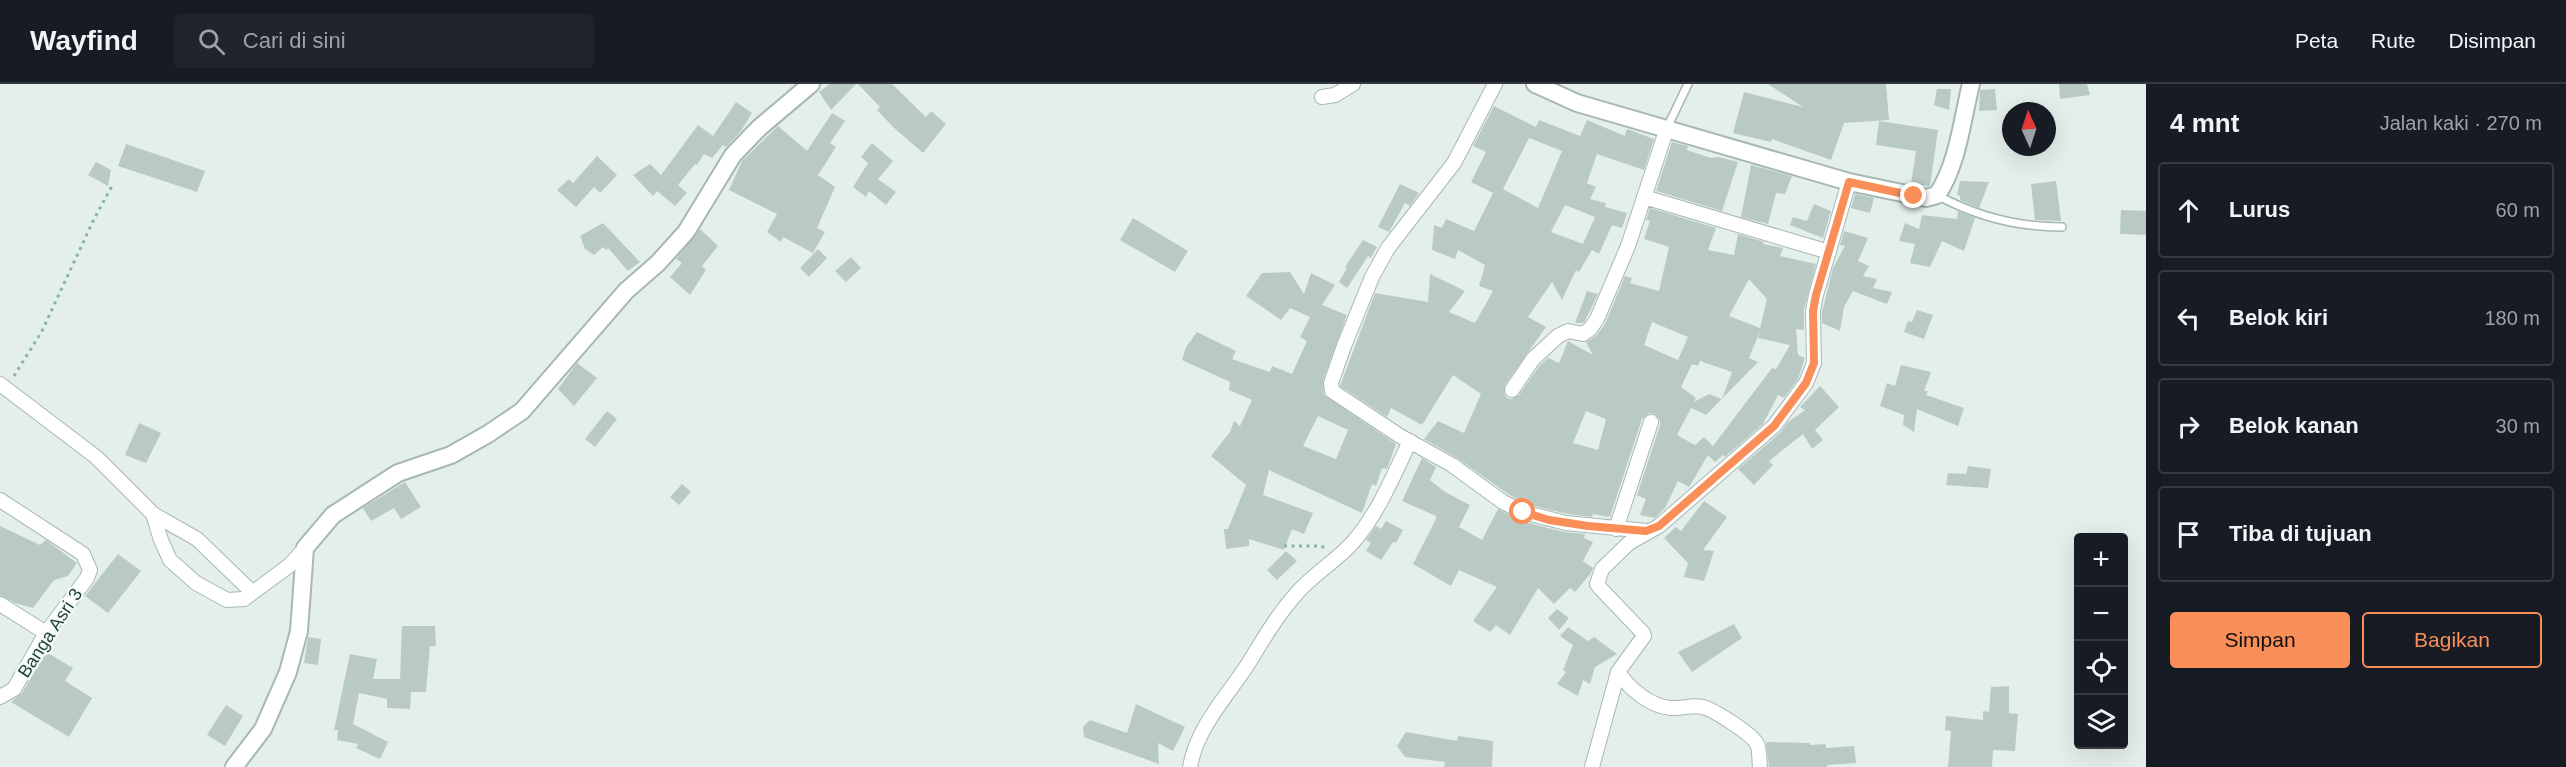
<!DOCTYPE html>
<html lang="id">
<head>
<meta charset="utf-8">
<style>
  body { margin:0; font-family:Helvetica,sans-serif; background:#20242c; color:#f1f3f6 }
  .controls { position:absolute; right:18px; bottom:18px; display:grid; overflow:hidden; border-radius:6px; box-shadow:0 6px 24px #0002 }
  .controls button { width:54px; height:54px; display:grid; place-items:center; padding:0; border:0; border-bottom:2px solid #363941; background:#171b24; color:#f1f3f6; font:30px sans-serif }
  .compass { position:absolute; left:2002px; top:18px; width:54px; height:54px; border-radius:50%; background:#171b24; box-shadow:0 6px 24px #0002; rotate:357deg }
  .stop { position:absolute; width:18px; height:18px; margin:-14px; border:4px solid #f98e58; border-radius:50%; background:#fff }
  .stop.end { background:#f98e58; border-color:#fff; box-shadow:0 2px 6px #0008 }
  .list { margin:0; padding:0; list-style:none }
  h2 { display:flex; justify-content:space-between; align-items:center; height:78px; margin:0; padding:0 24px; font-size:26px }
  h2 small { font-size:20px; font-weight:400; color:#9ea1a6 }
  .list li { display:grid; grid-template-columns:39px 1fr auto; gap:18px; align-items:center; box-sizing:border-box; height:96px; margin:0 12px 12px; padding:0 12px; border:2px solid #363941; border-radius:6px }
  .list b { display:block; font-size:22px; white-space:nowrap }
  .list em { font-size:20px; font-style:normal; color:#9ea1a6 }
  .actions { display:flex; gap:12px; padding:18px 24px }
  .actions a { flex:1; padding:14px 0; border:2px solid #f98e58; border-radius:6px; text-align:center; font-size:21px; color:#f98e58 }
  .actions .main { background:#f98e58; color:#111 }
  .icon { flex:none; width:33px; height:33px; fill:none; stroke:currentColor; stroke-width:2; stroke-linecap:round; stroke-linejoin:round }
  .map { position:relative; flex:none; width:2146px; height:683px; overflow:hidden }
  header { display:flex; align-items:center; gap:36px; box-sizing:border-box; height:84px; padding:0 30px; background:#171b24; border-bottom:2px solid #363941 }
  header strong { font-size:28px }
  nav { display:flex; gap:33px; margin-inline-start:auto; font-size:21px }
  .search { width:420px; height:54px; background:#20242c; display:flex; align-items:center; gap:15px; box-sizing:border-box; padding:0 21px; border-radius:6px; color:#9ea1a6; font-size:22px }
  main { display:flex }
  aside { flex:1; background:#171b24 }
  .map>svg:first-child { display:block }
</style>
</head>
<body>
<header>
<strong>Wayfind</strong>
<div class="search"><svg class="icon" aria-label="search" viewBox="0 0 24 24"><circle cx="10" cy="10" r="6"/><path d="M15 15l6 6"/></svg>Cari di sini</div>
<nav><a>Peta</a><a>Rute</a><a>Disimpan</a></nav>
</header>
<main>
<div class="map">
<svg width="2146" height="683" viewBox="0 0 2146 683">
  <rect width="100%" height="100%" fill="#e4efeb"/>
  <path fill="#b9cac4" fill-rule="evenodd" d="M830,0H856L831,26L819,8Z
    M858,0H892L926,33L931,27L946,40L923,69L893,43L877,26L880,23Z
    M1768,0H1886L1889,36L1844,39L1831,76L1772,55L1771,58L1733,49L1744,8L1803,23Z
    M2059,0H2087L2090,11L2060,15Z
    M1937,5H1951L1949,26L1934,21Z
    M1995,5L1997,26L1979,27L1980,6Z
    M736,18L752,29L741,47L726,63L723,61L712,74L704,70L697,81L695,80L678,101L687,109L675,122L657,107L653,112L633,91L650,80L661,91L698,41L713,52Z
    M1494,22L1536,43L1539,36L1580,52L1587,36L1625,52L1627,45L1654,55L1644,86L1597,70L1587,99L1596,103L1590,115L1606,119L1605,123L1627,129L1622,144L1612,141L1599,170L1592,166L1579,188L1576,186L1562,216L1552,198L1528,233L1546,243L1505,301L1504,309L1507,314L1512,315L1519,311L1540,281L1548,274L1559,279L1568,257L1593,271L1586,258L1596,252L1605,240L1625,192L1632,194L1630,199L1659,207L1669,163L1644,155L1650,137L1646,136L1650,124L1716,144L1708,166L1734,171L1738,150L1764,158L1763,160L1783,164L1780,172L1816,180L1804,225V246L1796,245L1798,271L1805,274L1798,295L1784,314L1778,311L1763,340L1725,373L1723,371L1715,378L1708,371L1689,403L1678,397L1665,424L1655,434L1640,431L1646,415L1637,411L1660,341V336L1654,330L1649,329L1642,335L1610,433L1593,430L1592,433L1568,430L1526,420L1508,410L1457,374L1424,355L1438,337L1464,349L1481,310L1453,291L1422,341L1391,324L1387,333L1340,302L1375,209L1428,218L1430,190L1465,207L1449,228L1475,239L1493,207L1479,202L1485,181L1458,166L1455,175L1432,166L1434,141L1442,144L1446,135L1474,147L1493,109L1471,98L1486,68L1473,62ZM1529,54L1562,67L1538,124L1503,105ZM1565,121L1595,133L1583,160L1551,148ZM1749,195L1767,215L1760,244L1729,232ZM1652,238L1688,253L1678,276L1644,261ZM1760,247L1758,254L1790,261L1776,285L1772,284L1713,362L1704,353L1695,361L1677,351L1691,324L1706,331L1758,278L1749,274ZM1700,277L1732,288L1722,315L1709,310L1694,318L1696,314L1681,303L1692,280L1698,282ZM1586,327L1606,335L1598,366L1573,359Z
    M832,29L845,37L830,59L836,63L818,91L835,103L817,144L825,148L813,169L783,153L781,158L767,148L777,130L729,106L742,77L778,42L807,67Z
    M1879,37L1938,46L1930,102L1911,100L1916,67L1876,61Z
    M1672,58L1688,62L1687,66L1711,74L1719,73L1738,78L1722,127L1656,107Z
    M872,59L893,77L878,95L896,108L886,121L869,107L866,113L853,103L868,79L861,73Z
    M126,60L205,87L197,108L118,82Z
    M597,72L617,91L600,109L594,103L576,123L557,106L569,95L573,99Z
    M96,78L111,86L108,102L88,91Z
    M1751,81L1792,92L1785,110L1776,109L1768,140L1741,133Z
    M1960,97L1989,98L1979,124L1960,116V112L1957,111Z
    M2056,97L2061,137L2035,136L2031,100Z
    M1400,100L1419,109L1410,122L1405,119L1389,148L1378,143Z
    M1855,110L1874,114L1870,129L1851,124Z
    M1814,120L1831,127L1823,154L1790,141L1793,133L1807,137Z
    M2121,126L2146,127V151L2120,150Z
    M1958,127L1975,134L1964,167L1942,157L1930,183L1910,179L1915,160L1899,157L1905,139L1919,145L1922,131L1957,135Z
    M1133,134L1188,167L1175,188L1120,156Z
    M603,139L640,178L628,187L608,164L606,166L603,163L594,171L585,165L580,152Z
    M700,145L718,162L702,182L706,186L690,211L670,193L682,179L676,175Z
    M1844,147L1868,154L1858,177L1869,182L1863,192L1877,195L1873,204L1892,208L1887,220L1853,207L1844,223L1840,247L1822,239V228L1833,184L1845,162L1840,161Z
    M1363,156L1377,163L1371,174L1368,172L1347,204L1339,198L1347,184L1345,183Z
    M818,165L827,174L809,193L800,184Z
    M851,173L861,184L846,198L835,187Z
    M1290,188L1304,210L1311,189L1335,201L1322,221L1347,231L1323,296L1324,311L1396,360L1387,385L1382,384L1376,402L1372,400L1362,429L1269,386L1263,411L1313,429L1304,450L1292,445L1284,466L1249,455V462L1226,465L1224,445H1228L1246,401L1211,372L1230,348L1234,337L1240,342L1252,316L1229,306L1230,298L1182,276L1186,263L1197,248L1236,267L1232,275L1270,288L1272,282L1292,290L1307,257L1300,253L1310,233L1290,224L1281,236L1246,212L1262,189ZM1318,332L1348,346L1336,375L1303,362Z
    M1587,207L1598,210L1584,239H1575Z
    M1917,226L1933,231L1924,255L1904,248L1908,237L1912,238Z
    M577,279L597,294L574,322L558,305Z
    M1901,281L1931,288L1924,307H1928L1926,311L1964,324L1958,342L1917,325L1914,348L1903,341L1904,331L1880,322L1887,299L1895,302Z
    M1820,302L1839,323L1815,346L1823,356L1812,365L1803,350L1769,377L1773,381L1754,401L1738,385L1780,349L1787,339L1805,326L1800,323Z
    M607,327L617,335L595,363L585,355Z
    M139,339L161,349L146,379L125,371Z
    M1422,374L1436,383L1430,396L1445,408L1470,421L1459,443L1482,456L1498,425L1521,437L1564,448L1585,450L1584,454L1593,458L1583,477L1593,484L1591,489L1575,508L1570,504L1554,520L1538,504L1510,551L1496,541L1490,548L1473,537L1497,503L1459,486L1451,502L1413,480L1436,435V432L1402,417Z
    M1968,382L1991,385L1988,404L1946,401L1948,389L1966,390Z
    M405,398L421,423L401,435L394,424L371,437L363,424Z
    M682,400L691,408L679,421L670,413Z
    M1704,417L1727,433L1703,466L1714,467L1704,497L1684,493L1688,479L1664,454L1676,443L1681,447Z
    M1386,437L1403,446L1396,459L1393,458L1381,476L1366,467L1371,459L1366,456L1376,442L1381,445Z
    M0,442L40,461L46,456L77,479L68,492L54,496L33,524L15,519L0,511Z
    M1286,467L1297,477L1277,496L1267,486Z
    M118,470L141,487L108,529L85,512Z
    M1557,525L1569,534L1559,546L1548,534Z
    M1734,540L1742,554L1692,588L1678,568Z
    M402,542H435L436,562H430L426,608H411L410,625L387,624V615L359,609L353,640L388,658L380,675L356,664L358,660L337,656L338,646H334L350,570L377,575L373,595H400Z
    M1568,543L1588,557L1594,553L1617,570L1595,583L1590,600L1583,596L1578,612L1557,600L1566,588L1563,586L1573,561L1560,552Z
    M308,553L321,555L318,581L304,579Z
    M46,568L73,584L65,597L92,614L69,653L11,618L22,609Z
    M2009,602V629L2018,630L2015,667L1993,666L1992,683H1948L1951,647L1945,646L1946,632L1983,636V627L1989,628L1991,603Z
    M1136,620L1185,643L1173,667L1158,659L1159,680L1084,653L1083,643L1090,636L1127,649Z
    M226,621L243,632L225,662L207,651Z
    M1406,648L1457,657L1458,652L1493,657L1492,683H1444L1445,678L1405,673L1397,662Z
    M1766,658L1810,659V661L1826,660V664L1854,662L1856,679L1827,681V683H1769Z"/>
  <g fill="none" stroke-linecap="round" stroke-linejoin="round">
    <defs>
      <path id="service" d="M1667,44L1688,0
        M1937,111C1977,133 2017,143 2062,143"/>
      <path id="minor" d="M1495,0L1454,79L1388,164L1372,193L1344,262L1331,299L1332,307L1400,352L1452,381L1503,418L1523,428L1566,439L1646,447
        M1322,13L1335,11L1353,0
        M1644,113L1829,168
        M0,300L96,373L153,430L197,455L252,508
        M1512,306L1533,275L1558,252L1568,247L1583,250L1590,245L1597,235L1628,162L1667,44
        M0,416L83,470L90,486L87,494L46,549L14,605L0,613
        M153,430L161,456L170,476L196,499L227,516L244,515L290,481L305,464
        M1616,445L1651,338
        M0,520L46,549
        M1618,588C1630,605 1649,622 1671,624C1682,625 1693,620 1703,623C1714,626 1752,650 1757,660C1760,666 1759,676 1760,683
        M1190,683C1197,643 1226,614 1248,580C1263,556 1277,531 1297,509C1314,489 1338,476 1354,457C1379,428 1394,390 1410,357
        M1592,683L1618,588L1644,552L1643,549L1600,504L1597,500L1602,485L1629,459L1659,442L1774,342L1806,299L1814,279L1813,227L1816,211L1849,98"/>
      <path id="tertiary" d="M1535,0L1577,19L1849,98L1926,114L1937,111C1958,80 1962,36 1971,0
        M234,683L263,645L288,588L299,547L305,464L333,431L398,389L451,371L488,350L522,327L626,207L658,179L686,148L733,71L759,44L811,0"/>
    </defs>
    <use href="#service" stroke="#a6b8b3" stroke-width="10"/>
    <use href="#minor" stroke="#a6b8b3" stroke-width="16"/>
    <use href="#tertiary" stroke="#a6b8b3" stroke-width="20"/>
    <path stroke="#83b4a9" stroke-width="3" stroke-dasharray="3 4.5" stroke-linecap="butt" d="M14,292L42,247L94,135L112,102
      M1284,462H1320L1326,464"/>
    <use href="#service" stroke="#fff" stroke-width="7"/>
    <use href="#minor" stroke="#fff" stroke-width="14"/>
    <use href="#tertiary" stroke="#fff" stroke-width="16"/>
  </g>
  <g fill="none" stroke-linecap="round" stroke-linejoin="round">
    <path stroke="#f98e58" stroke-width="8" d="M1523,428L1549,436L1588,442L1646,447L1659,442L1774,342L1806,299L1814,279L1813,227L1816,211L1849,98L1914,112"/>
  </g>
  <g text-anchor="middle" stroke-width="4.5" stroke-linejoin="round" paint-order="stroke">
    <g font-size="18" fill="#22423c" stroke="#f6faf8">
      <text transform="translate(50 549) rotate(-57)" y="6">Banga Asri 3</text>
    </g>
  </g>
</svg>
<div class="controls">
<button>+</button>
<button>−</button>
<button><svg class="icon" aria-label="locate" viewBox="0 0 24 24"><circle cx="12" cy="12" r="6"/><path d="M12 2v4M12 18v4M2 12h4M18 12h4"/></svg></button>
<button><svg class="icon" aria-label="layers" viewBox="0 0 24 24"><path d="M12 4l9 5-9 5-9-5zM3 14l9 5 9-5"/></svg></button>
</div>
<svg class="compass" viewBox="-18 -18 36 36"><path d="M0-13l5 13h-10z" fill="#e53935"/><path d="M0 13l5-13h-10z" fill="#9ea1a6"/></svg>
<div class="stop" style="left:1523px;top:428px"></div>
<div class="stop end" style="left:1914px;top:112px"></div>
</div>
<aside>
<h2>4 mnt<small>Jalan kaki · 270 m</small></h2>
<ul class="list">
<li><svg class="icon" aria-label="ahead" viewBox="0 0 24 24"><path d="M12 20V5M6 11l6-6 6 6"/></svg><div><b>Lurus</b></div><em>60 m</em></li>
<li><svg class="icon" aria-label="left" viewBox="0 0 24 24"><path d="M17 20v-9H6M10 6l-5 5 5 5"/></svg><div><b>Belok kiri</b></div><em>180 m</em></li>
<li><svg class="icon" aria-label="right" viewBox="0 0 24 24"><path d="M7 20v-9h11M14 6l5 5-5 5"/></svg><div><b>Belok kanan</b></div><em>30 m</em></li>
<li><svg class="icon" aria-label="arrive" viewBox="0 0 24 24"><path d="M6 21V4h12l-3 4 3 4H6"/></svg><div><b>Tiba di tujuan</b></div></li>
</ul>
<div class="actions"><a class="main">Simpan</a><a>Bagikan</a></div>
</aside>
</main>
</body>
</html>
